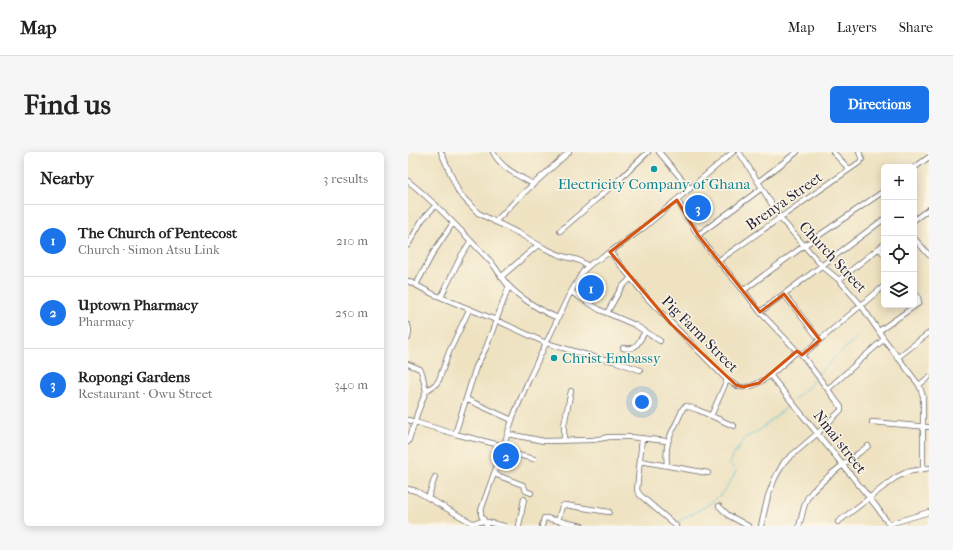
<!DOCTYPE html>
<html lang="en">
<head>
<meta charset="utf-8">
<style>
  body { margin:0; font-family:"IM FELL French Canon",serif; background:#f6f6f6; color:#222 }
  .controls { position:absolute; right:12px; top:12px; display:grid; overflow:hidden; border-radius:6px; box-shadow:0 2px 10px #0003 }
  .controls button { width:36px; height:36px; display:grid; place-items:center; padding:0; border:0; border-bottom:1px solid #e0e0e0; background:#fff; color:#222; font:20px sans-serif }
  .you { position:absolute; left:234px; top:250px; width:14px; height:14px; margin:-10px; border:3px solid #fff; border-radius:50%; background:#1a73e8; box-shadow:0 0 0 6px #1a73e833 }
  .badge { display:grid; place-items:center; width:26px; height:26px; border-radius:50%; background:#1a73e8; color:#fff; font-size:13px; font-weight:700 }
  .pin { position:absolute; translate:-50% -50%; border:2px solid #fff; box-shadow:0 1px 4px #0006 }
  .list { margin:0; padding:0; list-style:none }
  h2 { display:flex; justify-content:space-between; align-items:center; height:52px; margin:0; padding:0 16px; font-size:17px }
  h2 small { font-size:13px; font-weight:400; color:#767676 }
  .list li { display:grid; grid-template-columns:26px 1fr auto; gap:12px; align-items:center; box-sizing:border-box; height:72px; padding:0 16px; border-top:1px solid #e0e0e0 }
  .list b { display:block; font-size:15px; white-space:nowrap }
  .list p { margin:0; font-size:13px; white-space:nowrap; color:#767676 }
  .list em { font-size:13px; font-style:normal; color:#767676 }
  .icon { flex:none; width:22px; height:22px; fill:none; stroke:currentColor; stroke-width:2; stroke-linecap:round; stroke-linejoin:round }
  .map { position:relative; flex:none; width:521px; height:374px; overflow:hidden; border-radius:6px }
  header { display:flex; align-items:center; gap:24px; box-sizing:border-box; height:56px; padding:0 20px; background:#fff; border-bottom:1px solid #e0e0e0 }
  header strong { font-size:19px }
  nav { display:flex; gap:22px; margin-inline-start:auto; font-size:14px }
  .intro { display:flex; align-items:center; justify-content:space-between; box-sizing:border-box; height:96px; padding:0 24px }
  h1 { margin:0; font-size:28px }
  .button { padding:10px 18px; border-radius:6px; background:#1a73e8; color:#fff; font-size:14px; font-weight:700 }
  main { display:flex; gap:24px; padding:0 24px }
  aside { flex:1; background:#fff; border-radius:6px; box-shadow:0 2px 10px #0003 }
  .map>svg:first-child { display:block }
</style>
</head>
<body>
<header>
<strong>Map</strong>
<nav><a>Map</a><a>Layers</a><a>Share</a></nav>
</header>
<div class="intro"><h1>Find us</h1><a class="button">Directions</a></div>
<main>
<aside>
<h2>Nearby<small>3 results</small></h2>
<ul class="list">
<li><span class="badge">1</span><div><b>The Church of Pentecost</b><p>Church · Simon Atsu Link</p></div><em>210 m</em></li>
<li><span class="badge">2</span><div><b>Uptown Pharmacy</b><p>Pharmacy</p></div><em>250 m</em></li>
<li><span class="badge">3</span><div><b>Ropongi Gardens</b><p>Restaurant · Owu Street</p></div><em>340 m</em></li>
</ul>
</aside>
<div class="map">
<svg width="521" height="374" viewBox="0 0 521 374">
  <rect width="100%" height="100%" fill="#fcf5e5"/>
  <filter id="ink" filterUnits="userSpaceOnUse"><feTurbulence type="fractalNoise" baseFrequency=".025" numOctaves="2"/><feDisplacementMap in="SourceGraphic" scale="8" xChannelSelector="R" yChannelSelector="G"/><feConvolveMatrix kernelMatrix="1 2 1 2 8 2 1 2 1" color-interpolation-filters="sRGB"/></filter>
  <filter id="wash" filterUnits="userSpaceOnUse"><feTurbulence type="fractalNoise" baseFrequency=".012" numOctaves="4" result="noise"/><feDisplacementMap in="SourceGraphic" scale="16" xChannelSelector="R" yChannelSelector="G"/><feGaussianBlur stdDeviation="0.9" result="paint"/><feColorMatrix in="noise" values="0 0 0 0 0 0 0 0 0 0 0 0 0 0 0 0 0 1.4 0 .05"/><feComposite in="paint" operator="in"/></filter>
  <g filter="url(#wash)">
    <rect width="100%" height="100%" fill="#eee2c1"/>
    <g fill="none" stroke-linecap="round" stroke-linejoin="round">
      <path stroke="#56c0d3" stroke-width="1" d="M410,222L450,184
        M385,248L401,234L408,225
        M269,371C277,365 284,362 293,357C309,349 321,335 328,319L322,313V308L338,285L349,280L364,268L381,253"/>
    </g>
  </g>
  <g filter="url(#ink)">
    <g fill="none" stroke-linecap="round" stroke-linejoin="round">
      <defs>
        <path id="minor" d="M33,0L51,41L70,61L112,82L136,96L154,104L170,108L180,114
          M85,0C93,16 109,23 125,32
          M251,0L282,37
          M331,0L354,36L372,66L414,114L431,128L453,153L476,187L511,233L515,244V317
          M425,0L441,17
          M506,16L521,5
          M0,29C30,53 56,82 83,110C89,117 93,125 99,132C110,145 135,160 150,166
          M350,30L389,0
          M506,68L521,57
          M87,70L109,47L161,0
          M152,79L213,26L240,0
          M290,83L354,36
          M506,86L521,103
          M0,93L14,68L28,53
          M471,96L476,102
          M202,100L240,147L319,228C323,230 328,234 333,235C351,238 376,211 389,199L352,160L337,140L310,109L290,83L269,48
          M310,109L452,10L454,7L451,0
          M93,125L130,93
          M431,128L476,92
          M0,129L25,142L88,168L138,191L186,205L206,209L232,218
          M8,133L25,101L45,71
          M336,138L397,93L476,39
          M163,140L192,158L227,173L252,189
          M376,142L412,188
          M33,145L53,104L62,90
          M352,160L476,67
          M199,161L213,136L223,126
          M0,173L1,179L0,186
          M471,179L511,151L510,145L506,140
          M215,196C229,199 230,190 237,180
          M394,203L476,134
          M489,206L521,181
          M0,212L12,217L14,221L18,239L9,262L7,270L47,282L96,294
          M362,223L468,354L482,374
          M511,233L521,225
          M420,237L476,187
          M18,239L28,232L31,228L41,200L61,158
          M58,247L104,268
          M303,264L319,228
          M0,268L7,270L0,290
          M464,270L521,275
          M47,282L63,231L68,215L78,196L101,134
          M100,282L136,289L185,288L201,285H222L259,289
          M234,286L229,338L232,343L268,374
          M156,289V273L163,239
          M94,299L126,307
          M232,309L300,321
          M259,313C256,285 266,280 275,256L278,254L290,258L326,274
          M86,322L115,333L118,339L123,341
          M0,337L8,339L64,371L71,370L75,369L96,374
          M20,346L27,325
          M311,354L320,363L340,374
          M150,369L154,354L157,353L201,360
          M430,370L487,326L499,320L521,316
          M481,372L521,360
          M79,374L73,363V358L94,299L105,265L121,227L160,145L176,118L184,111L202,100L234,77L325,0
          M111,374L116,347
          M134,374L136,366H138L174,374
          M353,374L360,344L367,326L376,310L410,281L433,258V255L394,203L389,199
          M391,374C394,365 395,355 399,347C405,333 446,305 460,294"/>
      </defs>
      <use href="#minor" stroke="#69656a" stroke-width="6"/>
      <use href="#minor" stroke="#fff" stroke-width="4.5"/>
    </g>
  </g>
  <path fill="none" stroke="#d45411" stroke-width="3" stroke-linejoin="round" d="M269,48L290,83L352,160L376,142L412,188L394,203L389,199L351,231L335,235L328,233L263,172L202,100Z"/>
  <g fill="#0f9aa8" stroke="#fcf5e5" stroke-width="1.5">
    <circle cx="246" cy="17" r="4"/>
    <circle cx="146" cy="206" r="4"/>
  </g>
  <g text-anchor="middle" stroke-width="3" stroke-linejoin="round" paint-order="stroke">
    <g font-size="15" fill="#0d838f" stroke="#fcf5e5">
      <text x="246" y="37">Electricity Company of Ghana</text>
      <text x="154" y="211" text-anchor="start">Christ Embassy</text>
    </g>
    <g font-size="15" fill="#22223b" stroke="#fcf5e5">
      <text transform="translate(376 49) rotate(-35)" y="5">Brenya Street</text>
      <text transform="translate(425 105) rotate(47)" y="5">Church Street</text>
      <text transform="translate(292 182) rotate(45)" y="5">Pig Farm Street</text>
      <text transform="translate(432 290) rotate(52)" y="5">Nmai street</text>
    </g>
  </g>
</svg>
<div class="controls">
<button>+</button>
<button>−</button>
<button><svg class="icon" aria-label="locate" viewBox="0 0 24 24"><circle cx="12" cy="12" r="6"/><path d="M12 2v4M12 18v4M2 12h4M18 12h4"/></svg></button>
<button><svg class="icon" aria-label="layers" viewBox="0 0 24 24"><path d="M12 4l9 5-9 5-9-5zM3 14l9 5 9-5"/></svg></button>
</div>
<div class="you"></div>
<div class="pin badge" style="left:183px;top:136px">1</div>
<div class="pin badge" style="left:98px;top:304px">2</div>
<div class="pin badge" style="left:290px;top:56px">3</div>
</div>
</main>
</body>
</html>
